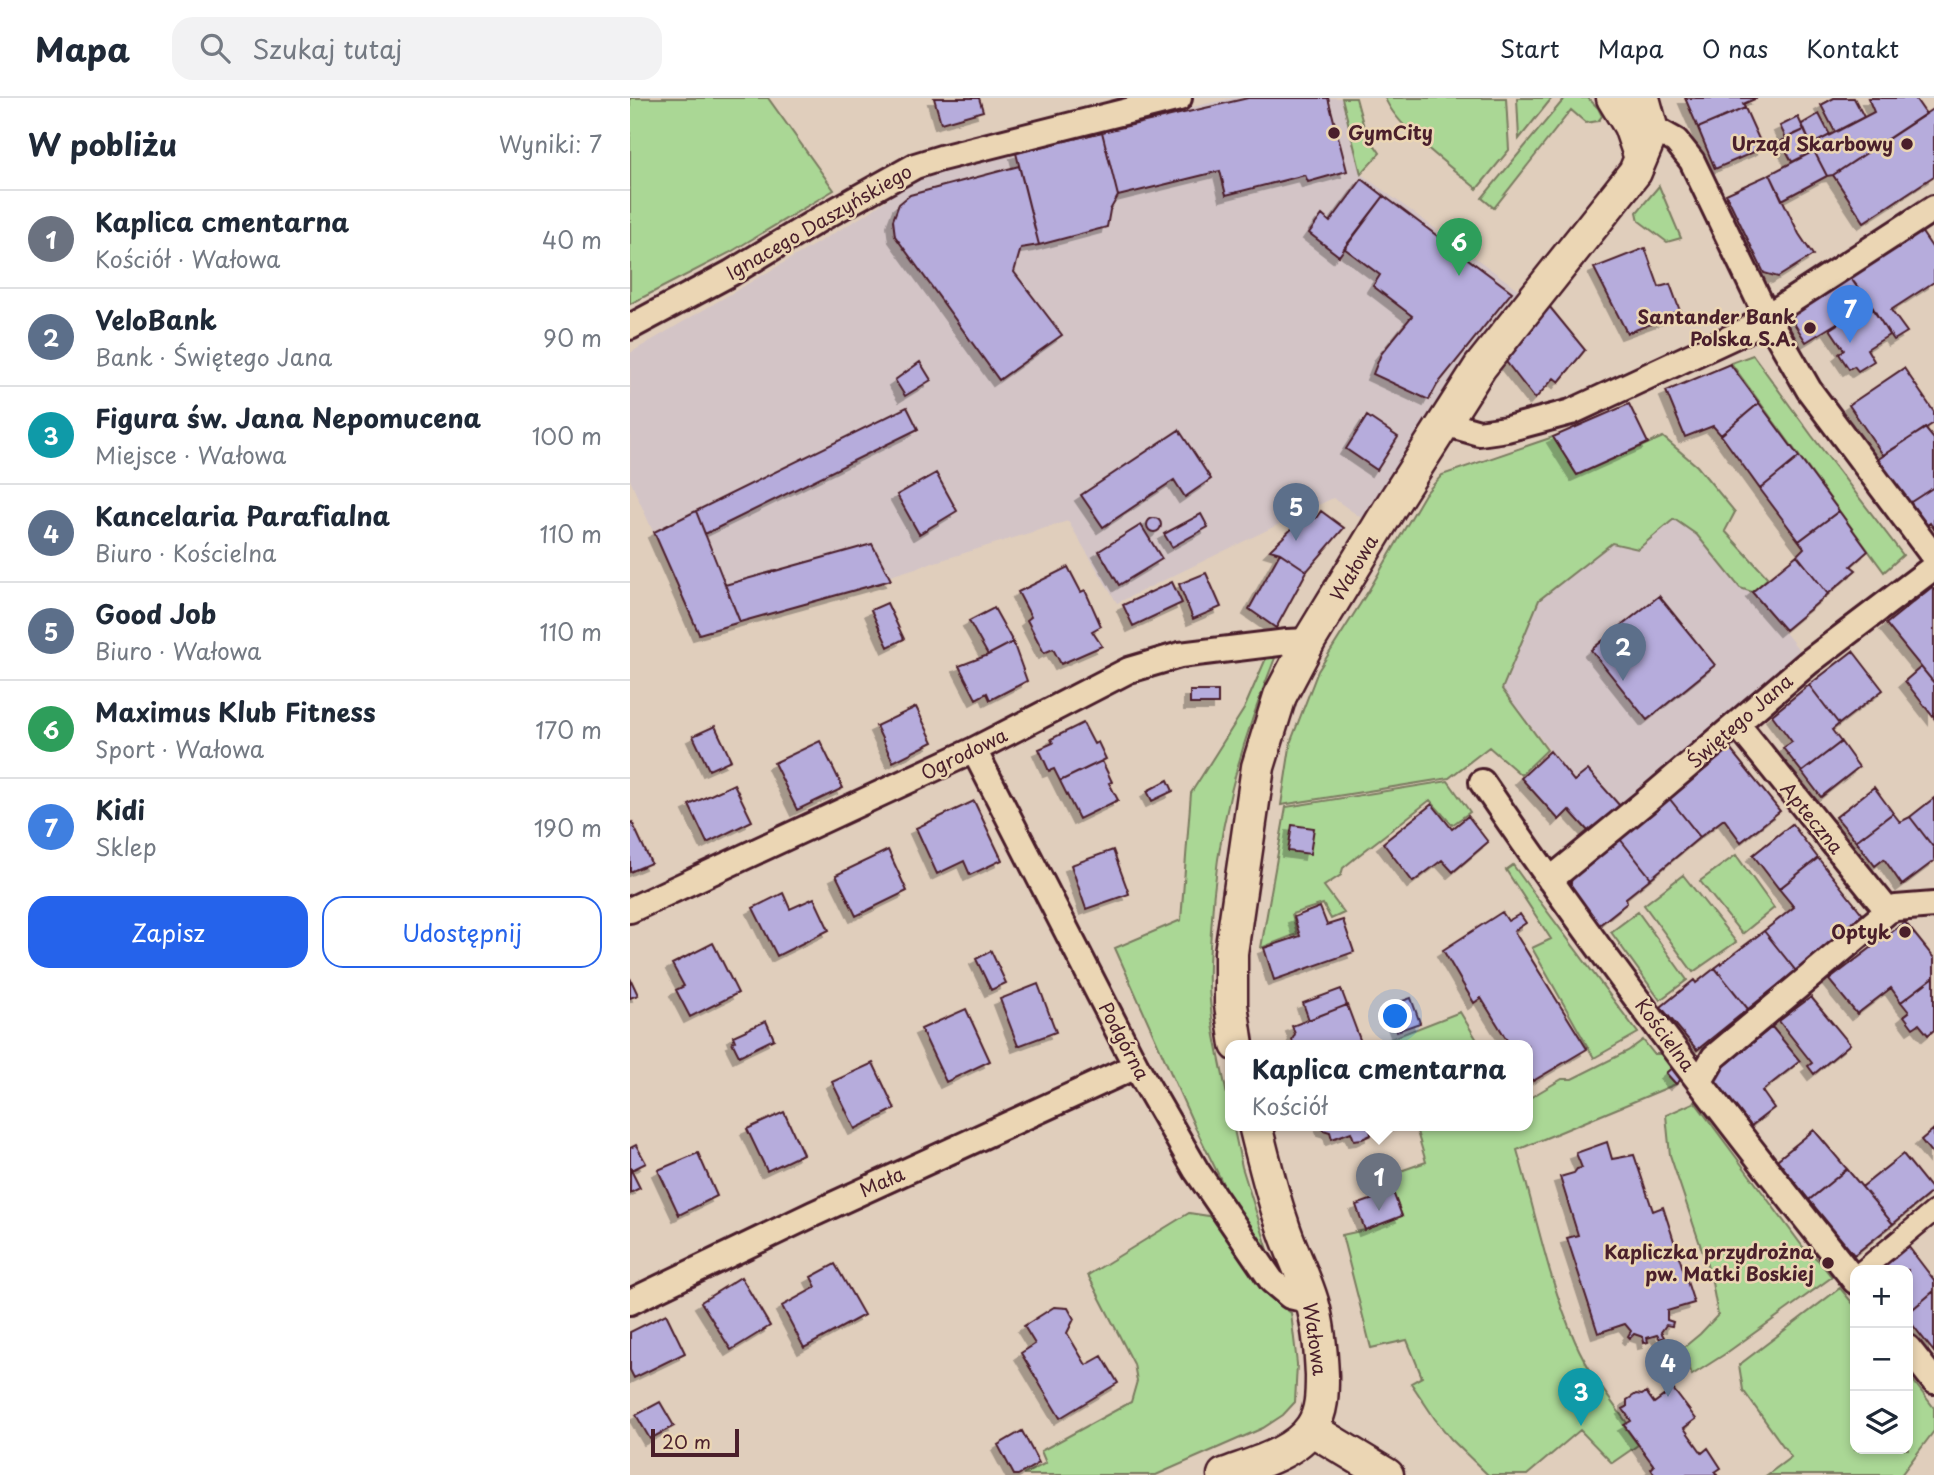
<!DOCTYPE html>
<html lang="pl">
<head>
<meta charset="utf-8">
<style>
  body { margin:0; font-family:"Playpen Sans",sans-serif; background:#f2f2f3; color:#1f2937 }
  .controls { position:absolute; right:21px; bottom:21px; display:grid; overflow:hidden; border-radius:14px; box-shadow:0 4px 10px #0003 }
  .controls button { width:63px; height:63px; display:grid; place-items:center; padding:0; border:0; border-bottom:2px solid #e0e1e3; background:#fff; color:#1f2937; font:35px sans-serif }
  .scale { position:absolute; left:21px; bottom:18px; width:88px; box-sizing:border-box; padding-left:7px; border:4px solid #4a1f2b; border-top:0; font-size:19px; line-height:24px; white-space:nowrap; color:#4a1f2b; -webkit-text-stroke:5px #ebd6b4; paint-order:stroke }
  .you { position:absolute; left:766px; top:919px; width:24px; height:24px; margin:-18px; border:5px solid #fff; border-radius:50%; background:#1a73e8; box-shadow:0 0 0 10px #1a73e833 }
  .badge { display:grid; place-items:center; width:46px; height:46px; border-radius:50%; background:#2563eb; color:#fff; font-size:23px; font-weight:700 }
  .pin { position:absolute; translate:-50% -58px; filter:drop-shadow(0 2px 4px #0008) }
  .pin::after { content:''; position:absolute; top:37px; width:24px; height:21px; background:inherit; clip-path:polygon(0 0,100% 0,50% 100%) }
  .popup { position:absolute; left:595px; top:942px; width:308px; height:91px; box-sizing:border-box; display:grid; place-content:center; border-radius:14px; background:#fff; filter:drop-shadow(0 2px 5px #0005); font-size:23px; white-space:nowrap; color:#747a83 }
  .popup b { font-size:26px; color:#1f2937 }
  .popup::after { content:''; position:absolute; left:50%; top:100%; margin-left:-14px; border:14px solid transparent; border-top-color:#fff }
  .list { margin:0; padding:0; list-style:none }
  h2 { display:flex; justify-content:space-between; align-items:center; height:91px; margin:0; padding:0 28px; font-size:30px }
  h2 small { font-size:23px; font-weight:400; color:#747a83 }
  .list li { display:grid; grid-template-columns:46px 1fr auto; gap:21px; align-items:center; box-sizing:border-box; height:98px; padding:0 28px; border-top:2px solid #e0e1e3 }
  .list b { display:block; font-size:26px; white-space:nowrap }
  .list p { margin:0; font-size:23px; white-space:nowrap; color:#747a83 }
  .list em { font-size:23px; font-style:normal; color:#747a83 }
  .actions { display:flex; gap:14px; padding:21px 28px }
  .actions a { flex:1; padding:16px 0; border:2px solid #2563eb; border-radius:21px; text-align:center; font-size:24px; color:#2563eb }
  .actions .main { background:#2563eb; color:#fff }
  .icon { flex:none; width:38px; height:38px; fill:none; stroke:currentColor; stroke-width:2; stroke-linecap:round; stroke-linejoin:round }
  .map { position:relative; flex:none; width:1304px; height:1377px; overflow:hidden }
  header { display:flex; align-items:center; gap:42px; box-sizing:border-box; height:98px; padding:0 35px; background:#fff; border-bottom:2px solid #e0e1e3 }
  header strong { font-size:33px }
  nav { display:flex; gap:38px; margin-inline-start:auto; font-size:24px }
  .search { width:490px; height:63px; background:#f2f2f3; display:flex; align-items:center; gap:18px; box-sizing:border-box; padding:0 24px; border-radius:21px; color:#747a83; font-size:26px }
  main { display:flex }
  aside { flex:1; background:#fff }
  .map>svg:first-child { display:block }
</style>
</head>
<body>
<header>
<strong>Mapa</strong>
<div class="search"><svg class="icon" aria-label="search" viewBox="0 0 24 24"><circle cx="10" cy="10" r="6"/><path d="M15 15l6 6"/></svg>Szukaj tutaj</div>
<nav><a>Start</a><a>Mapa</a><a>O nas</a><a>Kontakt</a></nav>
</header>
<main>
<aside>
<h2>W pobliżu<small>Wyniki: 7</small></h2>
<ul class="list">
<li><span class="badge" style="background:#6b7280">1</span><div><b>Kaplica cmentarna</b><p>Kościół · Wałowa</p></div><em>40 m</em></li>
<li><span class="badge" style="background:#5c6f8a">2</span><div><b>VeloBank</b><p>Bank · Świętego Jana</p></div><em>90 m</em></li>
<li><span class="badge" style="background:#0f9aa8">3</span><div><b>Figura św. Jana Nepomucena</b><p>Miejsce · Wałowa</p></div><em>100 m</em></li>
<li><span class="badge" style="background:#5c6f8a">4</span><div><b>Kancelaria Parafialna</b><p>Biuro · Kościelna</p></div><em>110 m</em></li>
<li><span class="badge" style="background:#5c6f8a">5</span><div><b>Good Job</b><p>Biuro · Wałowa</p></div><em>110 m</em></li>
<li><span class="badge" style="background:#2e9e5b">6</span><div><b>Maximus Klub Fitness</b><p>Sport · Wałowa</p></div><em>170 m</em></li>
<li><span class="badge" style="background:#3f7fe0">7</span><div><b>Kidi</b><p>Sklep</p></div><em>190 m</em></li>
</ul>
<div class="actions"><a class="main">Zapisz</a><a>Udostępnij</a></div>
</aside>
<div class="map">
<svg width="1304" height="1377" viewBox="0 0 1304 1377">
  <defs>
    <filter id="shadow"><feDropShadow dx="-6" dy="6" stdDeviation="0" flood-color="#0004"/></filter>
  </defs>
  <rect width="100%" height="100%" fill="#e0cebc"/>
  <filter id="ink" filterUnits="userSpaceOnUse"><feTurbulence type="fractalNoise" baseFrequency=".0143" numOctaves="2"/><feDisplacementMap in="SourceGraphic" scale="14" xChannelSelector="R" yChannelSelector="G"/><feConvolveMatrix kernelMatrix="1 2 1 2 8 2 1 2 1" color-interpolation-filters="sRGB"/></filter>
  <g filter="url(#ink)">
    <path fill="#d3c4c6" d="M603,0H712L731,76L893,195L733,421L703,400L487,505L438,423L69,537L0,382V255L240,114L286,80L376,50Z
      M1045,421L1067,437L1110,490L1122,494L1179,564L1000,717L958,672L944,683L872,591L909,502L982,444L1008,451Z"/>
    <path fill="#aad795" stroke="#7a7b60" stroke-width="2" d="M0,0H138L204,92L99,155L0,206Z
      M712,0H726L735,33L750,55L731,76Z
      M755,0H876L879,52L847,91C821,69 767,30 755,0Z
      M887,0H922L889,41Z
      M935,0H958L968,10L972,18L968,23L956,25L941,12L864,110L852,100Z
      M1029,88L1051,140L1037,144L1009,123L1007,114Z
      M1123,257L1182,338L1273,457L1254,474L1101,265Z
      M923,339L947,377L1033,339L1067,368L1105,414L1095,433L1138,480L1122,494L1110,490L1067,437L1044,421L1008,451L982,445L909,502L872,591L917,652L891,677L859,649L819,680L651,707L661,643L688,573L739,492L795,396L812,377Z
      M637,558L645,560C608,652 586,734 581,833C580,851 578,869 579,887C580,926 593,973 600,1013V1027H603L612,1069L644,1171L608,1120L594,1088L564,1027L485,850L551,822L561,695L614,611Z
      M818,683L840,714L822,727L800,702L729,757L713,770L711,777L694,788L714,815L701,821L693,806L662,816L667,836L631,850L656,709Z
      M1106,757L1144,810L1112,836L1070,783Z
      M883,767L896,785L1008,935L964,960L902,850L921,841L876,772Z
      M1053,777L1106,844L1063,874L1014,807Z
      M1008,814L1057,882L1030,902L981,834Z
      M830,914L850,947H760L758,942Z
      M1013,942L1024,956H1035L1044,968L1036,975L1046,986L887,1052C906,1116 918,1182 945,1243C958,1273 978,1299 997,1325L994,1328L1008,1347L982,1365L950,1332L897,1377H858L821,1341L805,1321L781,1285L792,1279L777,1242L741,1250L712,1137L735,1132L772,1118L756,1078L796,1064L785,1027H898V1001L932,981H942L998,953Z
      M1065,1004L1173,1149L1189,1163L1202,1179L1095,1256L1062,1277L1053,1250L1070,1236L1088,1217L1081,1179L1040,1057L1036,1017Z
      M559,1115L585,1119L651,1207L661,1215L667,1266L665,1304L653,1317L633,1330L526,1377H393L416,1365L411,1353L501,1304L507,1283L504,1266L458,1177Z
      M1210,1190L1225,1208V1351H1278V1276L1304,1310V1333L1271,1377H1137L1161,1359L1113,1292L1109,1267Z"/>
    <path fill="#b6acdc" stroke="#4a1f2b" stroke-width="2" filter="url(#shadow)" d="M304,0H349L353,13L311,25Z
      M618,0H698L717,73L678,84L675,77L596,97L590,73L488,98L472,34Z
      M1055,0H1127L1113,6L1115,10L1068,30Z
      M1204,0H1224L1234,19L1205,34L1191,7Z
      M1238,0H1285L1296,16L1203,77L1197,78L1181,47L1244,14Z
      M1115,10L1133,50L1085,71L1068,30Z
      M1304,10V78L1234,124L1203,77Z
      M1189,16L1200,37L1181,47L1172,26Z
      M1168,19L1174,32L1156,40L1150,28Z
      M1174,32L1184,53L1162,64L1151,43Z
      M472,34L488,98L480,112L477,129L409,147L386,55Z
      M1184,53L1197,78L1152,102L1140,76Z
      M389,68L409,147L391,150L384,174L432,237L369,282L265,138L263,122L269,106L280,97Z
      M1140,76L1169,136L1183,157L1148,179L1134,175L1096,96Z
      M732,81L754,98L709,158L679,135L692,117L700,124Z
      M754,98L882,194L807,287L799,302L743,276L751,256L782,218L743,188L750,177L714,150Z
      M1291,133L1304,152V184L1261,212L1277,234L1264,242L1220,179Z
      M1015,150L1029,189L1040,186L1050,213L1037,217L1038,220L997,235L964,170Z
      M1220,179L1240,205L1176,244L1160,219Z
      M1240,205L1259,237L1237,251L1244,263L1228,273L1224,268L1219,271L1209,256L1214,252L1200,231Z
      M919,208L955,252L929,284L924,280L905,301L874,261Z
      M290,264L301,282L275,298L265,282Z
      M1100,266L1129,305L1091,337L1083,328L1055,339L1036,293Z
      M1274,270L1304,314V325L1253,357L1219,307Z
      M1129,305L1169,359L1130,391L1091,337Z
      M999,306L1018,345L947,377L923,339Z
      M277,309L288,331L75,436L66,413Z
      M737,318L768,339L747,372L716,351Z
      M1295,330L1304,341V389L1278,406L1247,362Z
      M549,332L581,381L555,399L544,382L473,429L451,397Z
      M1169,359L1209,413L1169,443L1130,391Z
      M306,375L327,413L289,436L267,397Z
      M1304,389V431L1300,425L1296,428L1278,406Z
      M66,413L110,524L69,536L24,434Z
      M691,413L714,430L677,473L650,455L640,452L678,415L686,420Z
      M1209,413L1238,453L1221,468L1226,472L1198,496L1167,457L1174,450L1169,443Z
      M571,416L578,429L542,449L534,436Z
      M517 427a7 7 0 1 1 14 0a7 7 0 1 1-14 0Z
      M511,427L532,461L489,487L469,453Z
      M242,446L261,482L110,524L95,487Z
      M650,455L677,473L646,530L619,511Z
      M1167,457L1198,496L1155,532L1122,494Z
      M438,469L451,494L455,492L471,528L462,533L472,548L431,566L423,551L414,555L397,522L401,519L388,494Z
      M576,475L591,509L563,521L549,486Z
      M542,484L552,505L503,528L493,507Z
      M1302,489L1304,491V585L1256,526Z
      M1029,498L1085,567L1017,622L961,552Z
      M257,505L274,541L258,549L241,512Z
      M364,510L383,544L358,557L339,523Z
      M383,544L397,583L360,602L357,595L346,601L329,568L358,557Z
      M1223,553L1253,592L1209,626L1179,587Z
      M1291,569L1304,585V620L1275,583Z
      M1179,587L1209,626L1202,632L1211,644L1172,674L1153,650L1162,644L1142,617Z
      M560,593H588V606H560Z
      M286,609L303,644L263,664L246,628Z
      M453,625L464,646L468,644L476,661L430,683L424,671L419,673L409,651L423,645L421,641Z
      M85,628L101,662L79,672L63,638Z
      M190,643L213,690L167,712L144,665Z
      M1211,644L1229,669L1191,699L1172,674Z
      M1100,651L1150,713L1111,744L1094,721L1070,739L1039,700Z
      M920,653L944,683L958,672L990,708L959,734L939,712L929,722L891,680Z
      M472,663L482,684L479,685L488,702L449,721L430,683Z
      M538,682L543,693L522,703L517,693Z
      M104,686L122,723L77,745L59,707Z
      M1244,689L1263,715L1226,743L1206,719Z
      M1039,700L1070,739L1021,780L990,741Z
      M1304,700V750L1280,719Z
      M344,703L372,762L340,777L334,763L307,776L286,730Z
      M802,706L822,731L838,718L858,744L823,774L812,762L783,784L753,745Z
      M1263,715L1270,724L1280,719L1304,750V763L1272,787L1254,761L1245,768L1226,743Z
      M2,724L21,765L0,774V725Z
      M1162,726L1188,760L1149,791L1123,757Z
      M662,727L684,730L680,756L658,753Z
      M990,741L1021,780L996,800L997,805L968,828L940,791L942,778Z
      M258,752L277,793L226,818L206,777Z
      M483,752L499,796L456,811L441,767Z
      M1188,760L1234,818L1166,873L1134,833L1164,809L1149,791Z
      M153,795L160,811L184,800L199,832L147,858L123,810Z
      M690,809L697,827L713,822L724,854L644,882L634,850L670,838L664,819Z
      M872,814L878,823L890,816L896,825L884,833L957,951L903,983L898,974V947H880L851,900L844,905L813,852Z
      M1275,824L1304,860V879L1271,904L1261,890L1227,916L1199,882Z
      M1134,833L1166,873L1118,911L1085,870Z
      M83,845L108,895L60,919L46,892L54,888L42,866Z
      M361,853L376,885L361,892L346,861Z
      M1085,870L1118,911L1067,952L1031,909L1064,882L1066,885Z
      M1304,879V932L1298,937L1289,926L1283,930L1274,918L1279,914L1271,904Z
      M0,880L8,897L0,900Z
      M408,886L426,934L388,948L370,901Z
      M711,891L717,907L679,922L673,905Z
      M1181,899L1220,946L1184,976L1178,968L1182,965L1149,923Z
      M781,900L790,925L767,933L758,908Z
      M717,907L732,947H664L662,942L665,936L662,928Z
      M336,911L360,963L316,984L291,931Z
      M136,923L144,941L109,958L102,944L105,943L103,938Z
      M1142,929L1170,963L1132,993L1144,1010L1121,1028L1081,979Z
      M243,965L265,1011L225,1031L202,984Z
      M1044,968L1054,979L1046,986L1036,975Z
      M154,1014L173,1056L137,1073L117,1031Z
      M692,1027H746L740,1029L741,1037L732,1041L724,1042L721,1034L702,1041L700,1034L693,1032Z
      M1304,1031V1058L1291,1042Z
      M1184,1032L1217,1071L1179,1102L1147,1062Z
      M977,1044L982,1061L1004,1057L1023,1113L1033,1109L1064,1205L1037,1213V1222L1043,1224L1042,1228L1036,1227L1031,1234L1034,1239L1030,1241L1027,1237L1017,1240L1018,1244L1014,1245L1013,1239L1004,1236L1000,1240L998,1238L1001,1233L995,1226L968,1235L937,1140L948,1137L930,1079L944,1075L947,1071L952,1070L946,1055Z
      M6,1047L16,1065L2,1072L0,1068V1050Z
      M68,1055L87,1098L49,1117L28,1072Z
      M1273,1056L1303,1093L1263,1126L1232,1089Z
      M0,1070L10,1090L0,1095Z
      M1217,1071L1263,1126L1224,1157L1179,1102Z
      M763,1094L772,1118L735,1132L726,1107Z
      M1278,1148L1304,1182V1193L1278,1215V1172H1249Z
      M205,1166L234,1217L174,1250L152,1208L186,1189L181,1179Z
      M111,1179L140,1228L101,1252L71,1204Z
      M1304,1193V1254L1278,1221V1215Z
      M424,1209L438,1210L444,1221L437,1235L456,1267L472,1258L488,1285L430,1320L391,1255L405,1246L394,1228Z
      M36,1216L55,1255L4,1280L0,1272V1234Z
      M1043,1291L1066,1321L1054,1330L1072,1355L1078,1350L1091,1370L1085,1374L1087,1377H1025L1021,1371L1024,1368L994,1327L1001,1323L993,1311L997,1309V1302L1006,1296L1012,1297L1016,1294L1024,1305Z
      M30,1304L44,1328L20,1341L6,1317Z
      M392,1333L409,1365L388,1377H384L368,1347Z"/>
    <g fill="none" stroke-linecap="round" stroke-linejoin="round">
      <defs>
        <path id="pedestrian" d="M1233,1172L1304,1113"/>
        <path id="minor" d="M1021,29L1046,43L1062,63L1137,219L1179,292L1304,459
          M0,229L101,175L190,121L285,68L311,60L549,0
          M814,325L849,335L877,331L941,314L1113,234L1304,110
          M1107,626L1258,813
          M344,652L506,968L566,1072L642,1183L660,1198L681,1203
          M852,684C969,856 1096,1021 1225,1183
          M920,782L1020,700L1179,564L1304,469
          M0,812L344,652L499,572L550,557L657,544L679,543
          M1070,983L1084,959L1258,813L1266,810L1304,807
          M0,1204L183,1116L506,968
          M1278,1250L1304,1283"/>
        <path id="tertiary" d="M983,0L1000,28L1011,60
          M607,947L601,907V855L628,669L650,598L679,543L760,410L850,269L1005,74L1018,43L1021,29L1013,0
          M681,1331L757,1377
          M594,1377C623,1366 664,1356 682,1329C692,1314 692,1295 692,1278C691,1253 689,1228 682,1204C674,1177 660,1152 652,1125C641,1093 633,1060 625,1027"/>
      </defs>
      <use href="#pedestrian" stroke="#4a1f2b" stroke-width="24"/>
      <use href="#minor" stroke="#4a1f2b" stroke-width="30"/>
      <use href="#tertiary" stroke="#4a1f2b" stroke-width="37"/>
      <use href="#pedestrian" stroke="#ebd6b4" stroke-width="19"/>
      <use href="#minor" stroke="#ebd6b4" stroke-width="24"/>
      <use href="#tertiary" stroke="#ebd6b4" stroke-width="32"/>
    </g>
  </g>
  <g fill="#4a1f2b" stroke="#ebd6b4" stroke-width="2.5">
    <circle cx="704" cy="35" r="7"/>
    <circle cx="1277" cy="46" r="7"/>
    <circle cx="1180" cy="230" r="7"/>
    <circle cx="1275" cy="834" r="7"/>
    <circle cx="1198" cy="1165" r="7"/>
  </g>
  <g text-anchor="middle" stroke-width="5" stroke-linejoin="round" paint-order="stroke">
    <g font-size="19" font-weight="bold" fill="#4a1f2b" stroke="#ebd6b4" text-anchor="end">
      <text x="718" y="42" text-anchor="start">GymCity</text>
      <text x="1263" y="53">Urząd Skarbowy</text>
      <text x="1166" y="226">Santander Bank<tspan x="1166" dy="22">Polska S.A.</tspan></text>
      <text x="1261" y="841">Optyk</text>
      <text x="1184" y="1161">Kapliczka przydrożna<tspan x="1184" dy="22">pw. Matki Boskiej</tspan></text>
    </g>
    <g font-size="19" fill="#4a1f2b" stroke="#ebd6b4">
      <text transform="translate(189 124) rotate(-30)" y="7">Ignacego Daszyńskiego</text>
      <text transform="translate(724 470) rotate(-59)" y="7">Wałowa</text>
      <text transform="translate(1110 623) rotate(-41)" y="7">Świętego Jana</text>
      <text transform="translate(334 656) rotate(-26)" y="7">Ogrodowa</text>
      <text transform="translate(1182 720) rotate(51)" y="7">Apteczna</text>
      <text transform="translate(1035 937) rotate(53)" y="7">Kościelna</text>
      <text transform="translate(494 943) rotate(62)" y="7">Podgórna</text>
      <text transform="translate(252 1084) rotate(-24)" y="7">Mała</text>
      <text transform="translate(685 1241) rotate(82)" y="7">Wałowa</text>
    </g>
  </g>
</svg>
<div class="controls">
<button>+</button>
<button>−</button>
<button><svg class="icon" aria-label="layers" viewBox="0 0 24 24"><path d="M12 4l9 5-9 5-9-5zM3 14l9 5 9-5"/></svg></button>
</div>
<div class="scale">20 m</div>
<div class="you"></div>
<div class="pin badge" style="left:749px;top:1113px;background:#6b7280">1</div>
<div class="popup"><b>Kaplica cmentarna</b>Kościół</div>
<div class="pin badge" style="left:993px;top:583px;background:#5c6f8a">2</div>
<div class="pin badge" style="left:951px;top:1328px;background:#0f9aa8">3</div>
<div class="pin badge" style="left:1038px;top:1299px;background:#5c6f8a">4</div>
<div class="pin badge" style="left:666px;top:443px;background:#5c6f8a">5</div>
<div class="pin badge" style="left:829px;top:178px;background:#2e9e5b">6</div>
<div class="pin badge" style="left:1220px;top:245px;background:#3f7fe0">7</div>
</div>
</main>
</body>
</html>
